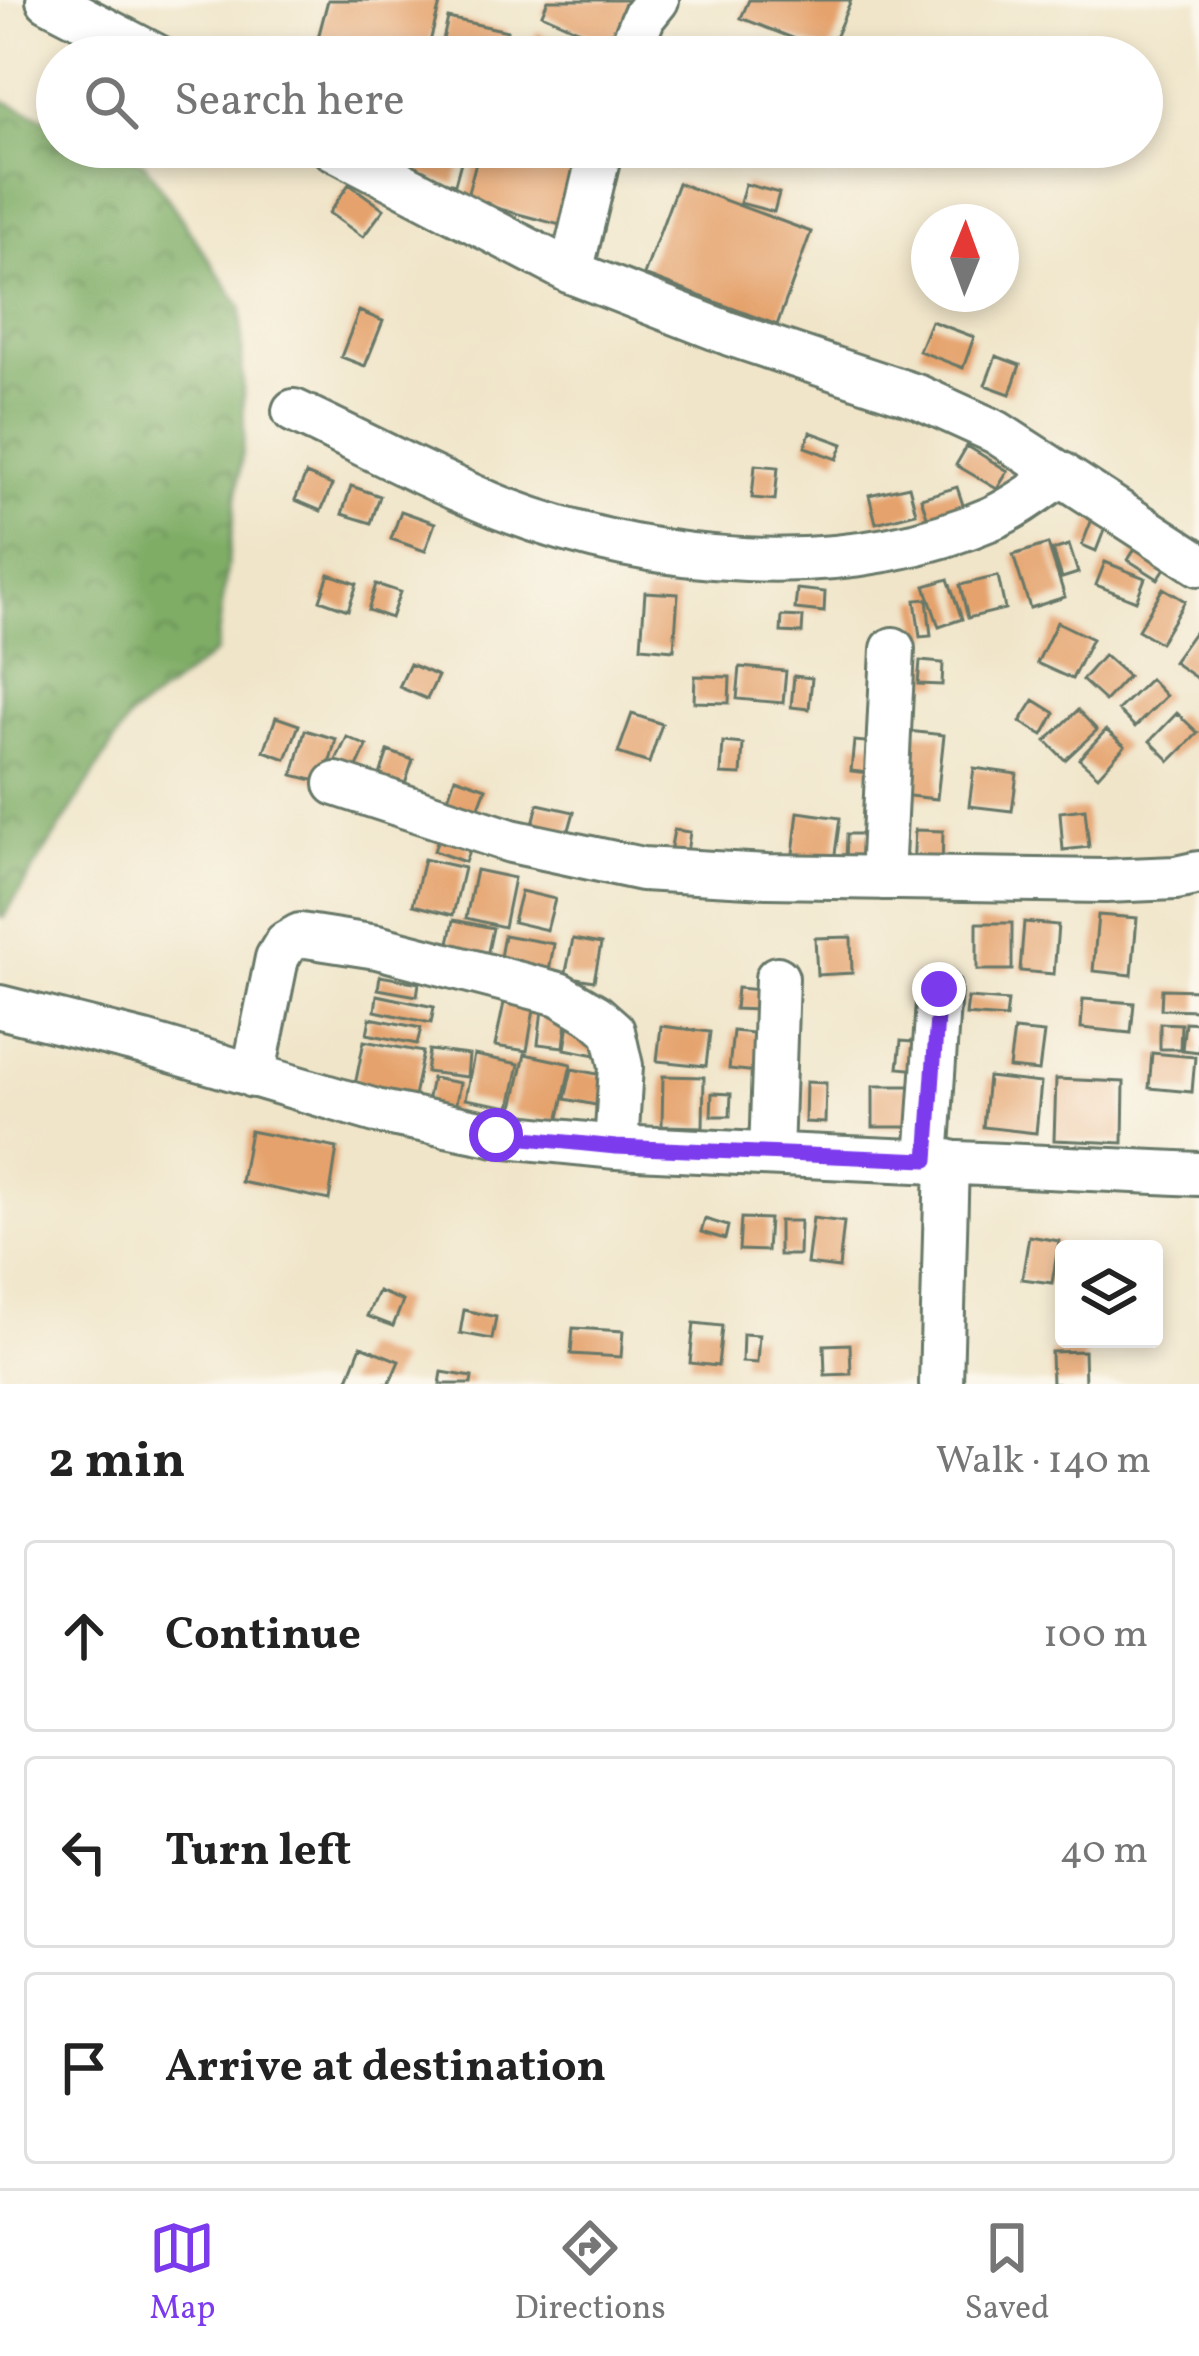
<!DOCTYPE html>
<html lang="en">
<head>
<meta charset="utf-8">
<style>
  body { margin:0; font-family:Vollkorn,serif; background:#f6f6f6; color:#222 }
  .controls { position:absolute; right:36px; bottom:36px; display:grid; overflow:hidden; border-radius:12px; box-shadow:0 6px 18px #0003 }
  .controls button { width:108px; height:108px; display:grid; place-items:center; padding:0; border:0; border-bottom:3px solid #e0e0e0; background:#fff; color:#222; font:60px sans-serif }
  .compass { position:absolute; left:911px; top:204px; width:108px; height:108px; border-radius:50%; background:#fff; box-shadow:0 6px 18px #0003; rotate:1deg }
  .stop { position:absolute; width:36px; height:36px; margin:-27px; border:9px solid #7c3aed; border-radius:50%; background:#fff }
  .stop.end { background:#7c3aed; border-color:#fff; box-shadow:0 3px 12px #0008 }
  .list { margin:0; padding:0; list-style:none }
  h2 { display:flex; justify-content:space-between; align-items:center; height:156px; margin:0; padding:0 48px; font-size:51px }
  h2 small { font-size:39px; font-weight:400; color:#767676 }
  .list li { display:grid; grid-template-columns:78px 1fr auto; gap:36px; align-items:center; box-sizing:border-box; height:192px; margin:0 24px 24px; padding:0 24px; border:3px solid #e0e0e0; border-radius:12px }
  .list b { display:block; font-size:45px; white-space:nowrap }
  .list em { font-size:39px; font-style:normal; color:#767676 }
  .icon { flex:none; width:66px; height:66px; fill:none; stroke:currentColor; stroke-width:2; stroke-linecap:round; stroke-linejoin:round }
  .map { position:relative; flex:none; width:1199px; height:1384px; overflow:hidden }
  .search { position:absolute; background:#fff; box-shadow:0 6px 18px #0003; left:36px; right:36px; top:36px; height:132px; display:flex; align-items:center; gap:30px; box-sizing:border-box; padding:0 42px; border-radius:66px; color:#767676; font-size:45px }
  .sheet { height:804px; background:#fff }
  nav { display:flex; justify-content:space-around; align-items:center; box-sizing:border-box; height:168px; border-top:3px solid #e0e0e0; background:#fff; font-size:33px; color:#767676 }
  nav a { display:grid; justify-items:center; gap:6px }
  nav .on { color:#7c3aed }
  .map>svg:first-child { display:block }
</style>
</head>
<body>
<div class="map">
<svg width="1199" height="1384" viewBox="0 0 1199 1384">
  <defs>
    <pattern id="forest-crowns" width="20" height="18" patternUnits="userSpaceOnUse" patternTransform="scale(3)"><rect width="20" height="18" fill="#7fad66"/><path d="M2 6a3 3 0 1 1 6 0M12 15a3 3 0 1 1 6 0" fill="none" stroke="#678e55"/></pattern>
  </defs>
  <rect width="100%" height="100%" fill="#fbf7ec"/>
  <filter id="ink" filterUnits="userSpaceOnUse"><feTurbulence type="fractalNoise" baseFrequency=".00833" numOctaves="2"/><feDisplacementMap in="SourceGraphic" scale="24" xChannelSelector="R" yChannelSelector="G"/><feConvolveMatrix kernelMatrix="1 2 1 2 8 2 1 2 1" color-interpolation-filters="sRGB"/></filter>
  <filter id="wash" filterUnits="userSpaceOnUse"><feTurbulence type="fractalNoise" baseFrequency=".004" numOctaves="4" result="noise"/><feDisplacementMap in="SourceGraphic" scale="48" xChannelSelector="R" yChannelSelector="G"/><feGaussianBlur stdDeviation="2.7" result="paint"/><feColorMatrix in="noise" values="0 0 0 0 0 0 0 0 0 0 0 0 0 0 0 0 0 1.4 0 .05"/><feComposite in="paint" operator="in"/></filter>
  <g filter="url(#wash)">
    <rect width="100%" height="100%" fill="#f0e5c9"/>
    <path fill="url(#forest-crowns)" stroke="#4f754d" stroke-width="3" d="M0,99L57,124V147H108L144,163L241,307L244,438L216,652L129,718L3,918L0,917Z"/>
    <g id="blocks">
      <path fill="#e5a26c" d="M328,0H441L426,57H394L318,38Z
        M548,0H645L623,50L542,14Z
        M749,0H851L829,52L741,18Z
        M448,18L507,31L502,57H439Z
        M537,31L591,57H524Z
        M381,147H465L455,184L377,164Z
        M480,147H514L592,168L575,229L466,200Z
        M612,147H642V161L611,159Z
        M652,147H690L684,160Z
        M678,183L811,232L777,325L644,275Z
        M349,184L384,209L363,237L329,213Z
        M745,184L779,193L774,212L740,203Z
        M359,311L383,321L365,366L341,357Z
        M931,321L974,337L963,368L919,351Z
        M996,356L1020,365L1010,394L985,385Z
        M810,432L843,444L837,459L805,447Z
        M967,446L1008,471L997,489L956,465Z
        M755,465L778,467L775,500L752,498Z
        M306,474L332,485L321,511L295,500Z
        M351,486L380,496L371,523L342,514Z
        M909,486L916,513L876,523L869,495Z
        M957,487L969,523L933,535L921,498Z
        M401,511L435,523L425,551L391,539Z
        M1094,514L1108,520L1096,551L1082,545Z
        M1048,544L1065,597L1030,608L1013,555Z
        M1069,545L1078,573L1062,578L1053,550Z
        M1136,547L1167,565L1158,579L1128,560Z
        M1105,562L1145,578L1136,601L1096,585Z
        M329,574L357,584L348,610L320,600Z
        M998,576L1005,609L968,618L960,585Z
        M948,579L962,619L939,627L925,586Z
        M376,584L400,592L391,618L368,610Z
        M1163,588L1185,601L1160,643L1138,630Z
        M797,589L825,592L824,612L795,609Z
        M645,592L678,594L674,650L641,647Z
        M927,599L931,636L920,637L915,600Z
        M782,616L803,617L802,633L781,632Z
        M1057,622L1092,639L1072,679L1037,663Z
        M1195,631L1199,634V680L1173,662Z
        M1104,655L1128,676L1105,701L1082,680Z
        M920,661L943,663L942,685L918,684Z
        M410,664L438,676L427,699L399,687Z
        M740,667L786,671L783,703L737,699Z
        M695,676L730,677L729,703L694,702Z
        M794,676L812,678L809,709L791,707Z
        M1150,679L1166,696L1135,727L1118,710Z
        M1034,700L1055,713L1043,735L1020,722Z
        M1078,710L1097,730L1065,760L1046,741Z
        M1177,713L1198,733L1170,761L1150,741Z
        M632,714L662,724L649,763L618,753Z
        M276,717L299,725L286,759L264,751Z
        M305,730L336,739L324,783L293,775Z
        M1106,730L1125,746L1098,776L1079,759Z
        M908,731L944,735L937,799L900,795Z
        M347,737L367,746L351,780L331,771Z
        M854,741L888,744L885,775L851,771Z
        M723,742L743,744L741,775L721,774Z
        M388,751L413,760L403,790L378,781Z
        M974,768L1017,774L1012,811L969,806Z
        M455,777L486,788L475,817L445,807Z
        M538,804L574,812L565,844L530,836Z
        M1085,809L1089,847L1063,850L1060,812Z
        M798,812L840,818L833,868L792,862Z
        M674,830L690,832L685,866L668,863Z
        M915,830L943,831L942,870L913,869Z
        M847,834H880V862H846Z
        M439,835L471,846L465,862L434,851Z
        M424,859L464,868L453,915L413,905Z
        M476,870L514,878L504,927L466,918Z
        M521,891L555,899L547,930L513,922Z
        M1098,915L1137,918L1132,975L1093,971Z
        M454,920L493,928L485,965L446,956Z
        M1024,922L1058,925L1054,974L1020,971Z
        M977,923H1012V970H977Z
        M504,935L554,944L547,982L497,974Z
        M851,937L852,973L817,975L815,938Z
        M573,939L601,944L594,981L565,976Z
        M380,976L419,983L417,996L378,989Z
        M737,988L761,990L759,1010L735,1009Z
        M1162,989L1199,990V1010L1161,1009Z
        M377,995L434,1007L431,1023L375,1011Z
        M968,998L1008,1001L1006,1018L966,1015Z
        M1083,999L1134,1003L1131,1033L1081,1028Z
        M504,1003L534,1009L527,1051L495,1046Z
        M542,1009L568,1012L564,1047L538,1044Z
        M370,1018L421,1028L417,1044L367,1034Z
        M1185,1022L1199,1023V1052L1182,1050Z
        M569,1023L606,1030L601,1056L565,1049Z
        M1160,1023L1181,1024L1180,1049H1160Z
        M661,1026L710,1032L706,1066L657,1061Z
        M1014,1030L1044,1033L1039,1071L1009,1068Z
        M733,1031L772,1035L768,1073L729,1069Z
        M364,1041L423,1052L412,1107L353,1095Z
        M901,1041L934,1044L932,1071L898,1068Z
        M429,1050L469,1055L467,1077L426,1072Z
        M1152,1053L1195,1057L1192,1092L1149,1088Z
        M525,1054L571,1064L558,1122L512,1112Z
        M474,1055L519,1064L510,1107L465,1099Z
        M572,1069L617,1078L611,1108L565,1099Z
        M663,1076L704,1077L703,1127L662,1126Z
        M988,1077L1041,1083L1036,1133L983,1127Z
        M432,1078L460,1083L454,1113L426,1107Z
        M1056,1079L1124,1082L1123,1143L1054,1140Z
        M806,1082L826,1083L825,1123L805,1122Z
        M873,1086H924V1127H873Z
        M712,1093L731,1094L730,1116H711Z
        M250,1131L337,1148L329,1200L241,1182Z
        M741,1218L769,1219L767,1251L739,1250Z
        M813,1218L844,1222L839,1268L807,1264Z
        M705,1219L728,1226L725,1239L701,1232Z
        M779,1221H800L799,1255H779Z
        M1029,1236L1059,1241L1052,1283L1022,1279Z
        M378,1291L403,1301L393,1326L367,1316Z
        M464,1310L496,1317L492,1339L460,1333Z
        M694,1323L722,1326L718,1366L690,1363Z
        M573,1328L623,1331L621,1357L571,1354Z
        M743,1334L759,1335L757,1363L742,1362Z
        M850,1344L851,1374L825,1375L824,1345Z
        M361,1346L399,1361L389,1384H346Z
        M1084,1351L1085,1384H1052L1051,1352Z
        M442,1372L472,1377L471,1384H440Z"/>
    </g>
  </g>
  <g filter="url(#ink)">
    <use href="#blocks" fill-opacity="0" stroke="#687868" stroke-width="3"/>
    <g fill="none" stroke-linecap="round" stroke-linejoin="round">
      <defs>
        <path id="minor" d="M48,0L158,57
          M627,57L644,16L657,0
          M331,147L571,272L730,334L919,397L996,432L1199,564
          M571,272L601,147
          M294,411C363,443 431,480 501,508C652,566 841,583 992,518C1017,507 1040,489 1062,474
          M336,784L511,841L642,869L767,876L1105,881L1176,878L1199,873
          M882,878L893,649
          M0,1007L144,1043L376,1111L496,1135L616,1147L740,1153L1199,1174
          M253,1076L277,958L286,943L300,935L377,947L559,994L596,1016L613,1031L621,1066L616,1147
          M771,1154L777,978
          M927,1160L939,989
          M941,1384L947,1161"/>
      </defs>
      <use href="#minor" stroke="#687868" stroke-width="48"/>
      <use href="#minor" stroke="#fff" stroke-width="42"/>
    </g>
  </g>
  <g fill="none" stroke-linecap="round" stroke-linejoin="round" filter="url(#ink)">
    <path stroke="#7c3aed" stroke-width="15" d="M496,1135L616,1147L927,1160L939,989"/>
  </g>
</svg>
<div class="controls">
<button><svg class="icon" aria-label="layers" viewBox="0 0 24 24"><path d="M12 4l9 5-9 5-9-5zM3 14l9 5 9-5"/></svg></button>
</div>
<svg class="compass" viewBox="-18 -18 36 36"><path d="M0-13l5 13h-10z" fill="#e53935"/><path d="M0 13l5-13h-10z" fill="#767676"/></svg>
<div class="stop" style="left:496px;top:1135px"></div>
<div class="stop end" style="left:939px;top:989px"></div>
<div class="search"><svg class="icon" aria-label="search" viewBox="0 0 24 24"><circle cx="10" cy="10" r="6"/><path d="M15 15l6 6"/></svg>Search here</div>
</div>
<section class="sheet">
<h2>2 min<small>Walk · 140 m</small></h2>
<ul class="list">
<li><svg class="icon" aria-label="ahead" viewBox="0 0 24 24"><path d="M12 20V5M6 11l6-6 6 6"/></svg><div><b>Continue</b></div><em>100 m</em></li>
<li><svg class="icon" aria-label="left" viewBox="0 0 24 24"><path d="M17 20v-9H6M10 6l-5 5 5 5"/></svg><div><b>Turn left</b></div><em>40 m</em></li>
<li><svg class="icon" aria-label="arrive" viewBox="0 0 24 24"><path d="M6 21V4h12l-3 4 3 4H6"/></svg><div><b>Arrive at destination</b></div></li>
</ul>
</section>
<nav>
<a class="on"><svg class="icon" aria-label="map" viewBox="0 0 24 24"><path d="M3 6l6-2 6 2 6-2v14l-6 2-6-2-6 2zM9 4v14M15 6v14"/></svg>Map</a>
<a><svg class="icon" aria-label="directions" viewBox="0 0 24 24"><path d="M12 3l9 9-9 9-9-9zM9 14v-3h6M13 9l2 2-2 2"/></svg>Directions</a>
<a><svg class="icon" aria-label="saved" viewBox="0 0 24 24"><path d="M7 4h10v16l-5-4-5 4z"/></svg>Saved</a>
</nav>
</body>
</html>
